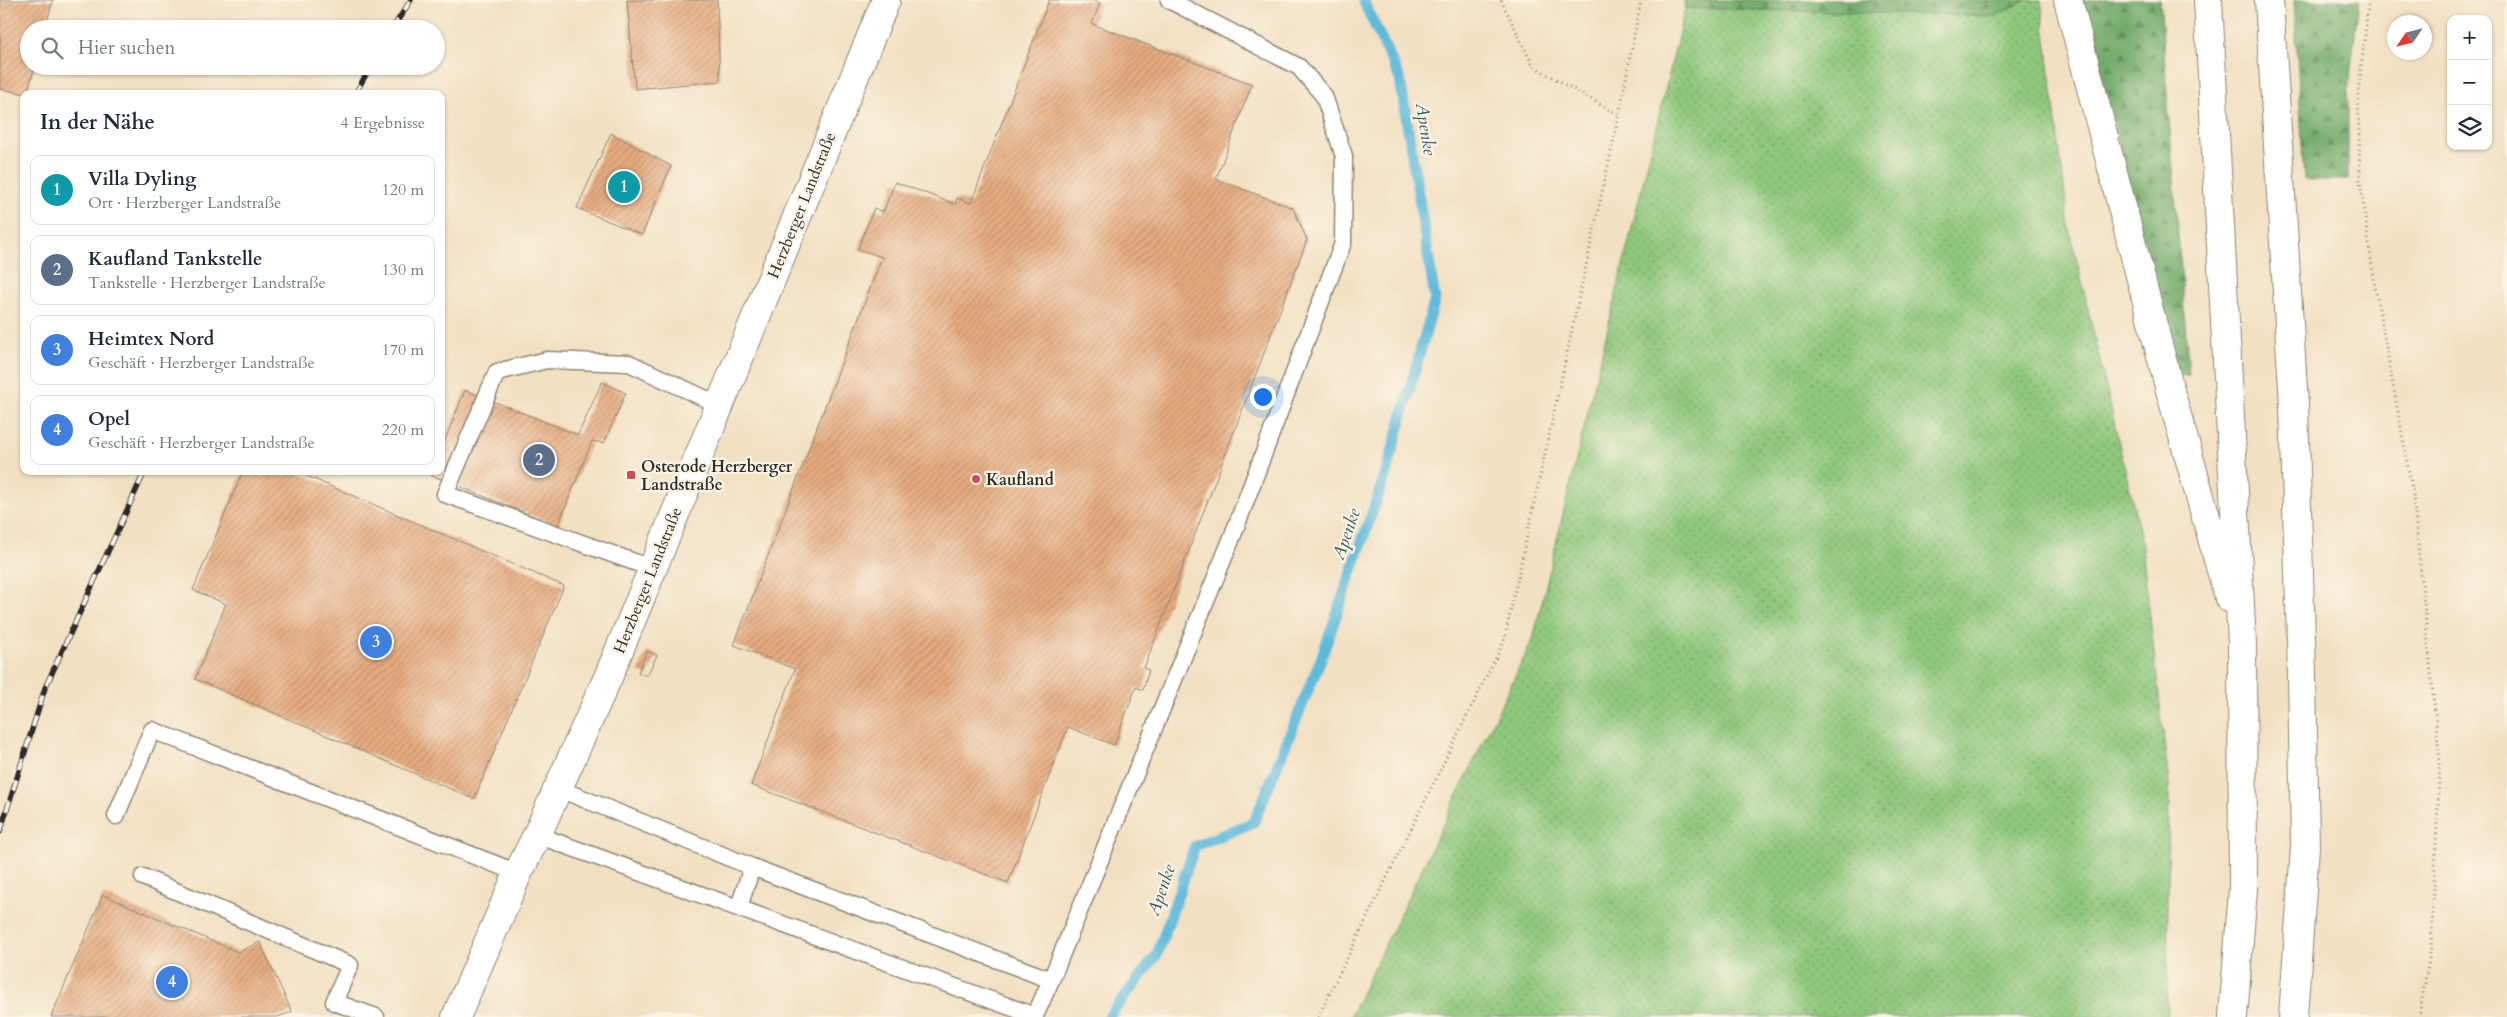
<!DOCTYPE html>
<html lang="de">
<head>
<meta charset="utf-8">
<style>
  body { margin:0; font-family:Cardo,serif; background:#f6f6f7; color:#1f2937 }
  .controls { position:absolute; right:15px; top:15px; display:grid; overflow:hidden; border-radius:10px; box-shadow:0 1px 4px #0004 }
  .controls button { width:45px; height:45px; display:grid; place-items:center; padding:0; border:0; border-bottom:1px solid #e0e1e3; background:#fff; color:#1f2937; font:25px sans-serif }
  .compass { position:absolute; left:2387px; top:15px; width:45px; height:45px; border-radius:50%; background:#fff; box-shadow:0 1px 4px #0004; rotate:235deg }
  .you { position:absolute; left:1262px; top:396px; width:18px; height:18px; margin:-12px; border:4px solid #fff; border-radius:50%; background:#1a73e8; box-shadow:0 0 0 8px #1a73e833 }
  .badge { display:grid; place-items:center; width:32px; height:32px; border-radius:50%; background:#d1495b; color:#fff; font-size:16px; font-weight:700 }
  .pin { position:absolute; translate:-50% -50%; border:2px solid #fff; box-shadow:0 1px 5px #0006 }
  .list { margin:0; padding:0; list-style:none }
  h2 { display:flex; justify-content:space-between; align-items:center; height:65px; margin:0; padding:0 20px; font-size:21px }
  h2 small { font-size:16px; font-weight:400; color:#747a83 }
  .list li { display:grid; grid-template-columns:32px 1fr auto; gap:15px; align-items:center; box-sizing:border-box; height:70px; margin:0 10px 10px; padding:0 10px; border:1px solid #e0e1e3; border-radius:10px }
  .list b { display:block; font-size:19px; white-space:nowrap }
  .list p { margin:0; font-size:16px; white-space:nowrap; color:#747a83 }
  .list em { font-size:16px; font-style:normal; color:#747a83 }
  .icon { flex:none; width:28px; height:28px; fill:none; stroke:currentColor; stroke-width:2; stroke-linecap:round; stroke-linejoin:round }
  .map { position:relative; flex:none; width:2507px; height:1017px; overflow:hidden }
  .search { position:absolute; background:#fff; box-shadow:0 1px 4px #0004; left:20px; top:20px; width:425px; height:55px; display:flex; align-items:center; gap:12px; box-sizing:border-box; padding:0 18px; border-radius:28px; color:#747a83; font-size:19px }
  .panel { position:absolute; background:#fff; box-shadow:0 1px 4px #0004; left:20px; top:90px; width:425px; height:385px; border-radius:10px }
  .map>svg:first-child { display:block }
</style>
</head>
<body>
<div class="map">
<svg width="2507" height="1017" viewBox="0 0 2507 1017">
  <defs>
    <pattern id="grass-dots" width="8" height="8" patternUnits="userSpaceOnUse" patternTransform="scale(1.25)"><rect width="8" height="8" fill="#8ec77b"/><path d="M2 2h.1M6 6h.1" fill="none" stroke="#74a265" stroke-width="1.8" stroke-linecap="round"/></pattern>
    <pattern id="forest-firs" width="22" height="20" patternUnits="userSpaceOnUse" patternTransform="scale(1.25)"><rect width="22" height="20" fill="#72ac6b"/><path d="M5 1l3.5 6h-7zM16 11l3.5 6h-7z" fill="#5e8c58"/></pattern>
    <pattern id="building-hatch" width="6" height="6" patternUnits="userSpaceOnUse" patternTransform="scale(1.25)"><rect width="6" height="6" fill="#e7ac80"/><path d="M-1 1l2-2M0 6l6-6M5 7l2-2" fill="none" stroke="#bb8c69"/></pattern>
  </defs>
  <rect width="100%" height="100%" fill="#fcf5e5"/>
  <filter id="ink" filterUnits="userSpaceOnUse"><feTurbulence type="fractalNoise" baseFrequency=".02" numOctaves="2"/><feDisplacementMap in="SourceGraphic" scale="10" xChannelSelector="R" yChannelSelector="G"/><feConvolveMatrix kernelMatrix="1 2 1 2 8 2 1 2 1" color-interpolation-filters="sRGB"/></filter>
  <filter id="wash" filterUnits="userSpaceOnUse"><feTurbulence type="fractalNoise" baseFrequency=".0096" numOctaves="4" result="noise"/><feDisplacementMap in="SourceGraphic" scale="20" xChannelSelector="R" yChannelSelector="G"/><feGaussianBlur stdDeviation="1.12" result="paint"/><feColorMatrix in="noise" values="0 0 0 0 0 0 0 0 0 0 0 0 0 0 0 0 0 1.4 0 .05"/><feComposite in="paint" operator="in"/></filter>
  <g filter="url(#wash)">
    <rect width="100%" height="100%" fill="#f2e0c2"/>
    <path fill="url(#grass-dots)" stroke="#5c7953" d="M2026,0H2041L2069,227L2141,538L2169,784L2167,1017H1350L1533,639L1685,8L1995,16Z"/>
    <path fill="url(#forest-firs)" stroke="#4e6c4b" d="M1683,0H2026L1995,16L1685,8Z
      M2082,0H2160L2189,375H2179Z
      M2294,0H2359L2348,95V180H2304Z"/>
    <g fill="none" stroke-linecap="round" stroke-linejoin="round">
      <path stroke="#5dbadb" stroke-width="11" d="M1109,1017L1157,955L1195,846L1254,822L1321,659L1387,470L1435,299L1400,79L1363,0"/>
    </g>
    <g id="blocks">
      <path fill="url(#building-hatch)" d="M0,0H53L45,29H29V66H35L27,94L0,89Z
        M627,0H717L720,81L635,89Z
        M1049,0H1092L1100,3L1092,24L1252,84L1216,179L1293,208L1307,240L1144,668L1149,670L1143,690L1136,687L1114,745L1068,727L1008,883L751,785L795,669L734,645L882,257L858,249L874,208L883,212L895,182L955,204L957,198L971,203Z
        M611,133L671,166L642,235L577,208Z
        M602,382L626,393L604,443L592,441L558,526L431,475L433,471H441V450L465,390L578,435Z
        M243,471H295L564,586L474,799L195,679L226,604L193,590Z
        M647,651L657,655L647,676L638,672Z
        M103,895L238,952L260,942L292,1012L277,1017H51Z"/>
    </g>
  </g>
  <g filter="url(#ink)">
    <use href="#blocks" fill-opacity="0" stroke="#8e8676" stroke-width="1"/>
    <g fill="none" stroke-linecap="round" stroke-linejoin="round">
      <defs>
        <path id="service" d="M651,568L445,494L497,372L547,360L629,363L719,405
          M116,816L152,730L518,873
          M537,835L1035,1016L1051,980L752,867L557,788
          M143,877L350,965L334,1002L376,1017
          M739,907L752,867
          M1051,980L1231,540L1343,243L1344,156L1324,96L1299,67L1169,0"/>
        <path id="tertiary" d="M456,1017L518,873L537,835L609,675L886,0"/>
        <path id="trunk" d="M2068,0L2171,394L2229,598
          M2208,0L2242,643L2243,889L2233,1017
          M2269,0L2294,405L2302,675L2305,847L2293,1017"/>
      </defs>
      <use href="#service" stroke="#8e8676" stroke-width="19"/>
      <use href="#tertiary" stroke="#8e8676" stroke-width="30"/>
      <use href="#trunk" stroke="#8e8676" stroke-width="30"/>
      <path stroke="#8e8676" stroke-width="3" stroke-dasharray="1 4" stroke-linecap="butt" d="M1501,0L1533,66L1619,115
        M2369,0L2358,94L2360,181L2374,281L2413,494L2440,762L2431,947L2419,1017
        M1318,1017L1504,641L1619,115L1641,0"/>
      <use href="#service" stroke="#fff" stroke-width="16"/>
      <use href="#tertiary" stroke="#fff" stroke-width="28"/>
      <use href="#trunk" stroke="#fff" stroke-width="28"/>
      <defs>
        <path id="rail" d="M392,29L411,0
          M355,94L371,66
          M0,832L45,688L145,471"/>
      </defs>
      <use href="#rail" stroke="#2b2b2b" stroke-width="5.5"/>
      <use href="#rail" stroke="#fcf5e5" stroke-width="4" stroke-dasharray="11" stroke-linecap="butt"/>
    </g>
  </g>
  <g fill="#d1495b" stroke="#fcf5e5" stroke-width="2">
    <rect x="626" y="470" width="10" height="10" rx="2.5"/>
    <circle cx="976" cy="479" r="5"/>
  </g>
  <g text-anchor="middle" stroke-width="4.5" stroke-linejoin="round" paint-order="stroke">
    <g font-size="16" fill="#2b2b2b" stroke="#fcf5e5">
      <text transform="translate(801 205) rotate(-68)" y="6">Herzberger Landstraße</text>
      <text transform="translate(647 580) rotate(-68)" y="6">Herzberger Landstraße</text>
    </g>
    <g font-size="16" font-weight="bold" fill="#2b2b2b" stroke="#fcf5e5" text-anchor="start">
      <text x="641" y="472">Osterode Herzberger<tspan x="641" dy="18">Landstraße</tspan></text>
      <text x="986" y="485">Kaufland</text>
    </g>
    <g font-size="18" font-style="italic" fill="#3c5d69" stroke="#fcf5e5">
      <text transform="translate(1426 129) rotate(81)" y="6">Apenke</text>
      <text transform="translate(1346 534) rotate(-71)" y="6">Apenke</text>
      <text transform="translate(1161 890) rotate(-71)" y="6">Apenke</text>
    </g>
  </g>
</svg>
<div class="controls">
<button>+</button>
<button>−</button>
<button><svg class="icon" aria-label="layers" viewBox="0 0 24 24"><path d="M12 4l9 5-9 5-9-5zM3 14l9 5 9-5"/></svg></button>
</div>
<svg class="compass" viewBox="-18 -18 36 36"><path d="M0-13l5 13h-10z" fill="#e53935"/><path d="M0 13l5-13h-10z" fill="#747a83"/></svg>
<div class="you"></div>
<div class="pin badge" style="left:624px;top:187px;background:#0f9aa8">1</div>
<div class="pin badge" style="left:539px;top:460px;background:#5c6f8a">2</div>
<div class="pin badge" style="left:376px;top:642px;background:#3f7fe0">3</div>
<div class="pin badge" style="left:172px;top:982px;background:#3f7fe0">4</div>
<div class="search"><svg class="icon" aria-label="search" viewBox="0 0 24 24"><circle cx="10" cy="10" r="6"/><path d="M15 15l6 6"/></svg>Hier suchen</div>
<section class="panel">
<h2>In der Nähe<small>4 Ergebnisse</small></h2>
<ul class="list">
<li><span class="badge" style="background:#0f9aa8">1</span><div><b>Villa Dyling</b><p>Ort · Herzberger Landstraße</p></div><em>120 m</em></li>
<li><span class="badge" style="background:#5c6f8a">2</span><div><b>Kaufland Tankstelle</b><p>Tankstelle · Herzberger Landstraße</p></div><em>130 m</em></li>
<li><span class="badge" style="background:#3f7fe0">3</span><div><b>Heimtex Nord</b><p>Geschäft · Herzberger Landstraße</p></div><em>170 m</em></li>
<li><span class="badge" style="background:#3f7fe0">4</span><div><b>Opel</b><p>Geschäft · Herzberger Landstraße</p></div><em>220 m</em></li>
</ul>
</section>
</div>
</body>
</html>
